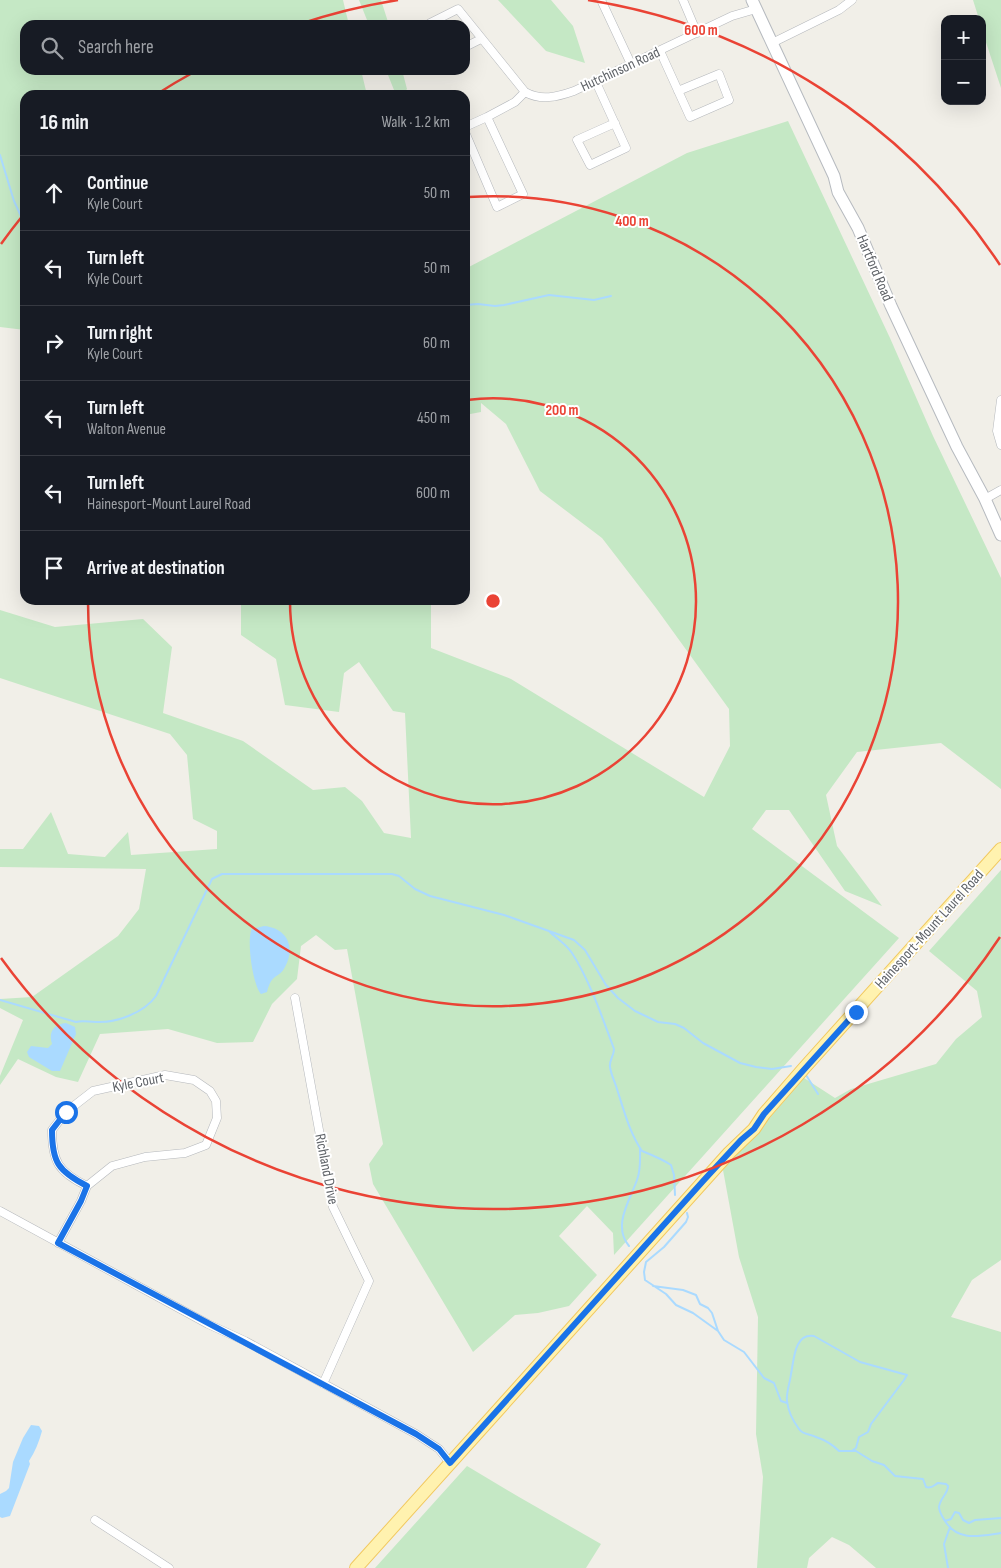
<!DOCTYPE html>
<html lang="en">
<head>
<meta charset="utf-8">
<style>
  body { margin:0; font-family:"Sofia Sans Condensed",sans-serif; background:#242831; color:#f1f3f6 }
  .controls { position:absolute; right:15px; top:15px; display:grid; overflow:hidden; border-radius:10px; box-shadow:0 5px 20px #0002 }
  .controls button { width:45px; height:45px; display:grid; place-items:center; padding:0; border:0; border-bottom:1px solid #363941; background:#171b24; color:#f1f3f6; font:25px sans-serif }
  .stop { position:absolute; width:15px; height:15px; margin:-11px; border:4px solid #1a73e8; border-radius:50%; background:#fff }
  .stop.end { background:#1a73e8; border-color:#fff; box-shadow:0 1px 5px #0008 }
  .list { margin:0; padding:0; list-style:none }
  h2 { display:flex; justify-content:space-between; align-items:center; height:65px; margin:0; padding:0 20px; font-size:21px }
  h2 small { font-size:16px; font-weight:400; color:#9ea1a6 }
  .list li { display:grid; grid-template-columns:32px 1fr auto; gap:15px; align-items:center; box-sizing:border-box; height:75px; padding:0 20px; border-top:1px solid #363941 }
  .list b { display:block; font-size:19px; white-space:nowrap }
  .list p { margin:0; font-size:16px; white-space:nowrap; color:#9ea1a6 }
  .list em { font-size:16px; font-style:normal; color:#9ea1a6 }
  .icon { flex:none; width:28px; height:28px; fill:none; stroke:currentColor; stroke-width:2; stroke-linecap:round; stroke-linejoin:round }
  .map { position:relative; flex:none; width:1001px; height:1568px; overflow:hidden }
  .search { position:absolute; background:#171b24; box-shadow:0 5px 20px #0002; left:20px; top:20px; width:450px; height:55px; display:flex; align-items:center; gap:12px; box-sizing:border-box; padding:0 18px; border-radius:15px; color:#9ea1a6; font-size:19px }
  .panel { position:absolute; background:#171b24; box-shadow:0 5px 20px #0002; left:20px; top:90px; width:450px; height:515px; border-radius:15px }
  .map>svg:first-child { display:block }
</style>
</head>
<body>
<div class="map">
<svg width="1001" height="1568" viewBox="0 0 1001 1568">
  <rect width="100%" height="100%" fill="#f1efe8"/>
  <path fill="#c5e8c5" d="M0,0H343L349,25H25V70H361L367,95H25V330L0,327Z
    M359,0H381L389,25H369Z
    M498,0H551L573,26L585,63L546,51Z
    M973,0H1001V88L982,30V19H979Z
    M386,70H402L407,89L402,95H396Z
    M788,121L890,338L933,436L1001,578V789L941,743L857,752L826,795L837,846L882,906L845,891L789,810H766L752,829L899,938L614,1255L613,1233L587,1206L559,1236L597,1275L569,1306L538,1313L515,1315L473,1352L373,1184L369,1164L383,1144L347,949L335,950L316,935L301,946L297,979L272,1004L253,1042L217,1043L168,1029L100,1034L78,1082L56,1077L18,1059L0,1085V1076L23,1020L0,1008V999L32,997L118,936L139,909L146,869L0,867V849H23L51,812L68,854L105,857L128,832L131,855L217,849V831L193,819L187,755L170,734L0,678V610L55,627L143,619L172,647L163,713L243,741L313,790L345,787L362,801L384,833L411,838L405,713L393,711L359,662L344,673L339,712L285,705L276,659L241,635V600H428L431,604V648L511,679L704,797L730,746L729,709L656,608L602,538L540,491L506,424L481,403V412L465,415V269L687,153Z
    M1001,870V1260L972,1280L951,1317L1001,1332V1568H876L849,1545L832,1537L809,1558L807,1568H757L763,1477L756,1434L758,1317L739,1257L723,1170L801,1076L835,1098L851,1089L936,1064L956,1039L982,1017L977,991L929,951Z
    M467,1466L519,1497L601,1544L586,1568H375Z"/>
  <path fill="#aadaff" d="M264,926C287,928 296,947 285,967C279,979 272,972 267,992L261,994C253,986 246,939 252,929Z
    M66,1023L75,1027L76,1034L60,1071H52L29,1057L27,1052L31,1046L48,1048L52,1044C48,1032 54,1024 66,1023Z
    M31,1425L39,1426L42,1431C39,1442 35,1452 29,1461L30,1464L10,1516L2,1518L0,1517V1494L6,1491L9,1488L13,1462L23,1438Z"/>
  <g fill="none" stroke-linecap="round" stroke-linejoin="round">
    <path stroke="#aadaff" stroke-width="2" d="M0,155L14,201L25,225
      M465,305L478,304L495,306L504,305L549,295L594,300L611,296
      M550,932C557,939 566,944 572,953C589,979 603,1019 614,1049C614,1056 609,1060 610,1067C611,1074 614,1080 616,1086C623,1107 629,1132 642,1151C652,1155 662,1159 671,1165L674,1175L675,1195
      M0,1000L76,1022C83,1020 88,1022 96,1022C116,1023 144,1013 156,996L212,879L222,874H392L399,876L415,889L430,896L504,915L574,940L585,950L606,985L618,998L635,1011L658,1022L675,1024L684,1028L703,1043L740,1063L756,1067L772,1069L791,1066
      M806,1075L818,1094
      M687,1213L688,1217L686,1222L664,1247L646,1262L644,1272L645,1280L666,1294L676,1305L693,1313L718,1331
      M629,1246C612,1226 630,1200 637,1180C641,1170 640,1158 640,1148
      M653,1286L683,1290L696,1295L700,1304L708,1308L712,1313L718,1331L724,1340L744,1352L764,1378L774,1383L781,1401L787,1403
      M853,1450L856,1448L859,1437L868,1432L871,1424L904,1380L907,1375L860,1362L814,1336C794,1333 794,1360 791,1374C790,1383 786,1392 787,1401C788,1410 793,1421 799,1429C803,1435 810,1434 816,1437C825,1440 832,1444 839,1451H856L872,1461L884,1465L895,1476L923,1479L926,1487C932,1489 934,1485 938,1483L946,1484L948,1486C948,1494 940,1498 939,1507C939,1512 942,1516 945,1521C958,1542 980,1536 1001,1533
      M945,1521L951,1519L955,1512L959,1513L963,1520L969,1523L975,1520L1001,1518
      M948,1568L944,1544L950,1527"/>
    <defs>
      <path id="street" d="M683,0L697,33
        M602,2L631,64
        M431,25L430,23L458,9L525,92C541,101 557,97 574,91L732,16L756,9
        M772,43L839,10L852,0
        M465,47L481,39
        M660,51L690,117L729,100L719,74L678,91
        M595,80L626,148L590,165L577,140L615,123
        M487,117L515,102L525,92
        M465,127L487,117L523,194L497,207L465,132
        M1001,400L997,431L1001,445
        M985,499L1001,490
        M295,998L333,1207L369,1281L323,1384
        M0,1211L208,1324L245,1341L416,1434L439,1449L450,1463
        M58,1243L81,1201L87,1186L112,1166L145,1157L185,1153L206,1145L217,1118L216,1101L210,1091L194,1080L165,1075L93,1091L66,1112L52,1130C52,1161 58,1172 87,1186
        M95,1520L169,1568"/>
      <path id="secondary" d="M752,0L834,176L838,192L858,228L891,306L957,447L985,499L1001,535"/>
      <path id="primary" d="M356,1568L729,1153L754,1129L764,1114L805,1067L1001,849"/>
    </defs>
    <use href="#street" stroke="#b5b8bc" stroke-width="9"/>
    <use href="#secondary" stroke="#b6babf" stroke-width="13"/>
    <use href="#primary" stroke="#f2c960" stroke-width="14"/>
    <use href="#street" stroke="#fff" stroke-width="8"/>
    <use href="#secondary" stroke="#fff" stroke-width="11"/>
    <use href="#primary" stroke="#fff2af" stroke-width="12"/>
  </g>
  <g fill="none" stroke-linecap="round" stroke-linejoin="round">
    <path stroke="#1a73e8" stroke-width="6" d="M66,1112L52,1130C52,1162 58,1171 87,1186L81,1201L58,1243L416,1434L439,1449L450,1463L704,1180L741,1140L754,1129L764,1114L856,1012"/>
  </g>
  <g fill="none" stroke="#ea4335" stroke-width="2.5">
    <path d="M467 400A203 203 0 1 1 290 601"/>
    <path d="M468 197A405 405 0 1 1 88 601"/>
    <path d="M1000 937A608 608 0 0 1 1 958M1 244A608 608 0 0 1 24 214M157 94A608 608 0 0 1 194 72M300 24A608 608 0 0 1 398 0M588 0A608 608 0 0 1 1000 265"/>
  </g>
  <g text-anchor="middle" stroke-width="4" stroke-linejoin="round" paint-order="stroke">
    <g font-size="15" fill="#5f6368" stroke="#fff">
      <text transform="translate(620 69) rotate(-25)" y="5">Hutchinson Road</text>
      <text transform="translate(875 268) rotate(67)" y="5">Hartford Road</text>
      <text transform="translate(929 929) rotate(-48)" y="5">Hainesport-Mount Laurel Road</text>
      <text transform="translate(138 1082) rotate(-11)" y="5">Kyle Court</text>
      <text transform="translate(327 1169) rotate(79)" y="5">Richland Drive</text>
    </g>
  </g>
  <circle cx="493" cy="601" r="8" fill="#ea4335" stroke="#fff" stroke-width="2.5"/>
  <g font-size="15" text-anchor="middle" font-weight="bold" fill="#ea4335" stroke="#fff" stroke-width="4" stroke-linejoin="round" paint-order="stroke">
    <text x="701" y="35">600 m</text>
    <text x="632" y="226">400 m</text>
    <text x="562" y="415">200 m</text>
  </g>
</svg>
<div class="controls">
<button>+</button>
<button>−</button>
</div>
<div class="stop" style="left:66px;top:1112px"></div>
<div class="stop end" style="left:856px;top:1012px"></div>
<div class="search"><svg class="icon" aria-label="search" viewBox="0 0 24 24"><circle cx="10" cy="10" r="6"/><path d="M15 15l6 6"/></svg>Search here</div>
<section class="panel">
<h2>16 min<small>Walk · 1.2 km</small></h2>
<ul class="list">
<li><svg class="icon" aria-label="ahead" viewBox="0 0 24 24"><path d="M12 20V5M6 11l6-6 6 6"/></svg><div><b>Continue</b><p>Kyle Court</p></div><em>50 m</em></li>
<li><svg class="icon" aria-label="left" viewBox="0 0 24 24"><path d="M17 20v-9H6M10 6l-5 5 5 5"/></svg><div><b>Turn left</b><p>Kyle Court</p></div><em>50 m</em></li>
<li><svg class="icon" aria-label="right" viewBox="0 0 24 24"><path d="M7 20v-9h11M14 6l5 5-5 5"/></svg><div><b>Turn right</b><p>Kyle Court</p></div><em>60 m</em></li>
<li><svg class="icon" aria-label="left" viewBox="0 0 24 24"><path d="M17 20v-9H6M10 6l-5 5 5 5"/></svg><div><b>Turn left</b><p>Walton Avenue</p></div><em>450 m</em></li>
<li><svg class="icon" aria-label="left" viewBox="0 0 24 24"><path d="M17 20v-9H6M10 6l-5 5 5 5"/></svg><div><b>Turn left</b><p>Hainesport-Mount Laurel Road</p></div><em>600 m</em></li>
<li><svg class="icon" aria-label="arrive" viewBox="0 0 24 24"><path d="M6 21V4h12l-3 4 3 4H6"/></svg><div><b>Arrive at destination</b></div></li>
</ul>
</section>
</div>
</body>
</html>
